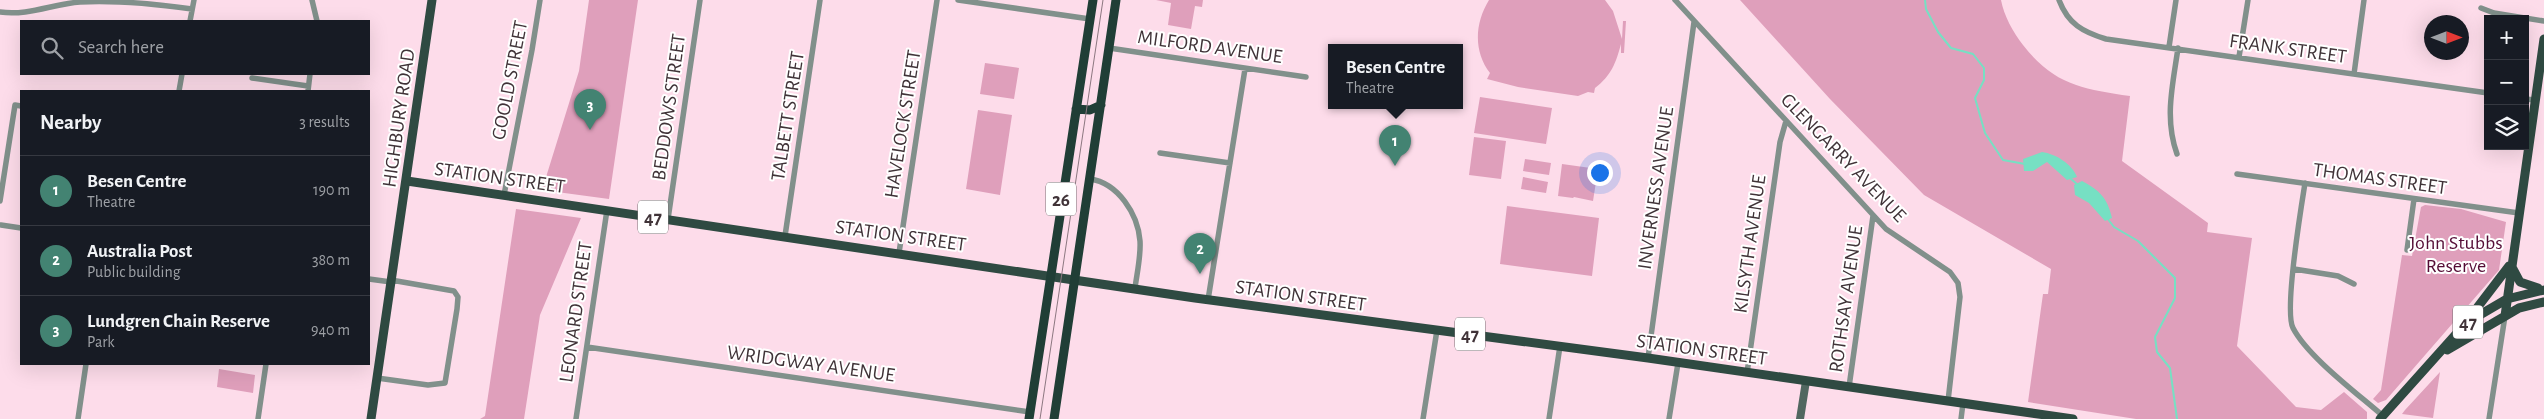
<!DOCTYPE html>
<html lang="en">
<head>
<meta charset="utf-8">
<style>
  body { margin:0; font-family:"Alegreya Sans",sans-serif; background:#242831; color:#f1f3f6 }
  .controls { position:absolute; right:15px; top:15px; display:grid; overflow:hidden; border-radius:0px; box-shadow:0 5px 20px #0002 }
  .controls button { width:45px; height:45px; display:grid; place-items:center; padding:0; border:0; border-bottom:1px solid #363941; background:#171b24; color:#f1f3f6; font:25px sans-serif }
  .compass { position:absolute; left:2424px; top:15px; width:45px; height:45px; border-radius:50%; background:#171b24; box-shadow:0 5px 20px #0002; rotate:90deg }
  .you { position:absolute; left:1599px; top:172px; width:18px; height:18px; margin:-12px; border:4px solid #fff; border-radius:50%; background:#1a73e8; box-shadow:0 0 0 8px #1a73e833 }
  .badge { display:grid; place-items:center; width:32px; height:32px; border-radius:50%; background:#438372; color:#fff; font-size:16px; font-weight:700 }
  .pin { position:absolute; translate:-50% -41px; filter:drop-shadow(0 1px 2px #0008) }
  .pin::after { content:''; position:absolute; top:26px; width:18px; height:15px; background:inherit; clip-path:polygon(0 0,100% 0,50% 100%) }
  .popup { position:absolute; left:1328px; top:44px; width:135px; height:65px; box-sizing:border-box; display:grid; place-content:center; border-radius:0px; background:#171b24; filter:drop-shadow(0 1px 4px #0005); font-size:16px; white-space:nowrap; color:#9ea1a6 }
  .popup b { font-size:19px; color:#f1f3f6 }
  .popup::after { content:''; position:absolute; left:50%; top:100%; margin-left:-10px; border:10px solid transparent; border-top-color:#171b24 }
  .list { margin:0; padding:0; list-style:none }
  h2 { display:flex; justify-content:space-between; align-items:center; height:65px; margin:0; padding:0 20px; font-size:21px }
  h2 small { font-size:16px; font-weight:400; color:#9ea1a6 }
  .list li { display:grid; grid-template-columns:32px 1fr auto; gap:15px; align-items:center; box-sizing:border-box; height:70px; padding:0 20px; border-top:1px solid #363941 }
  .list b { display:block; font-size:19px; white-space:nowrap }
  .list p { margin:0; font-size:16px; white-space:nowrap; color:#9ea1a6 }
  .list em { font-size:16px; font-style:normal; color:#9ea1a6 }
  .icon { flex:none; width:28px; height:28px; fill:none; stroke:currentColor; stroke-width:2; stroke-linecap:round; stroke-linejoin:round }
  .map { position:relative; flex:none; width:2544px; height:419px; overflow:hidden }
  .search { position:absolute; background:#171b24; box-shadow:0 5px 20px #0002; left:20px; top:20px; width:350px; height:55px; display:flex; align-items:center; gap:12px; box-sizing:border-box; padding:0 18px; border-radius:0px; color:#9ea1a6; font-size:19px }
  .panel { position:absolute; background:#171b24; box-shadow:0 5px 20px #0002; left:20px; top:90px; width:350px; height:275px; border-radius:0px }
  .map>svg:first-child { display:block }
</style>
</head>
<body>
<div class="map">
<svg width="2544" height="419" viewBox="0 0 2544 419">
  <rect width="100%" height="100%" fill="#fddcea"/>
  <path fill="#df9fbb" d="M589,0H638L609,199L542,190L579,71Z
    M1156,0H1203L1202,7L1195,6L1191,29L1168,25L1171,3Z
    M1489,0H1605L1613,11L1622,39L1623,21H1626L1624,53H1621V44C1616,63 1611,76 1595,88L1594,93L1588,92L1578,96L1518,87L1487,79L1490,73C1473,51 1475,23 1489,0Z
    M1740,0H2001C2004,16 2013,32 2023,45C2054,85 2083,89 2130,96L2122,161L2208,223L2207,232L2252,238L2237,346L2296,407L2321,410L2344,392L2367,412V419H2136L2028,402L2043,294H2048L2051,269L1924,195L1830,99Z
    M985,63L1019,68L1014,99L980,94Z
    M1480,97L1552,108L1546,144L1474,133Z
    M978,110L1012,115L1000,195L966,189Z
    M1474,137L1506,141L1501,179L1469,175Z
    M1525,159L1551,163L1549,175L1523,171Z
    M1562,164L1598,169L1593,201L1574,197L1573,198L1558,196Z
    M1523,177L1548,182L1546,193L1521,189Z
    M2425,205L2461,209L2506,222L2499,270L2386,400L2378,403L2373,399L2381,390L2402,255L2412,256L2421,207Z
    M1507,206L1599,218L1592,276L1500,264Z
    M516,209L581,218L540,315L524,419H480L485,416Z
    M219,369L255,375L253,393L217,387Z
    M2440,372L2433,418L2402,414L2405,410Z"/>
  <path fill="#76e0c3" d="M2042,152C2056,154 2072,164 2077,177L2067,180L2047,162L2033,171H2024L2023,159Z
    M2082,181C2100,191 2107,197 2112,218L2105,221L2089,203L2075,195L2074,185Z"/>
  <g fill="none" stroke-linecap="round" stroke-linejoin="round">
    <path stroke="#76e0c3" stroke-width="2" d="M1925,0L1926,9L1938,32L1951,48L1973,54L1984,68V80L1975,98L1985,133L2003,160L2025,164
      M2070,178L2078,185
      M2107,218L2114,227L2138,241L2175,278V298L2155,337L2157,352L2170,368L2177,419"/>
    <path stroke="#81908b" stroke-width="5.5" d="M312,0L317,21
      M958,0L1090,19
      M1675,0L1886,229L1950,272L1958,283L1960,297L1948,401
      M2059,0C2068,24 2083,32 2106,39L2488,93
      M2481,8L2494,13L2544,21
      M0,12C28,16 53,4 80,2C117,0 156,4 192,9
      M190,21L194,0
      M2169,47L2176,0
      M1109,48L1306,77
      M2239,57L2248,0
      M2354,74L2364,0
      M252,78L308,86
      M179,91L182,74
      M308,91L310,74
      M2525,99L2535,100
      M1160,153L1230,163
      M2177,154C2164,118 2173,84 2178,48
      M2237,174L2519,213
      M1090,179C1118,183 1138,214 1140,241C1141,256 1137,273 1135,288
      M2305,183C2301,208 2284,311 2293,328C2308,357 2358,394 2383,416
      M504,195L532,50L540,0
      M0,201L15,105L21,106
      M668,219L700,0
      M1,225L21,228
      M785,236L820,0
      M2407,250L2414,199
      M899,253L937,0
      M2294,269L2338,276L2354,284
      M369,279L391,282
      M1208,300L1245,69
      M587,347L1030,412
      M1648,358L1694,22
      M1747,373L1780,142L1786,121
      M377,378L428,385L445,383L457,309L458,297L454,291L391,280
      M1849,387L1873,216
      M78,419L86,364
      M258,419L266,364
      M576,419L607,210
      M1423,419L1437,330
      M1549,419L1560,346
      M1669,419L1678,363
      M1961,419L1963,403
      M2489,419L2505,316"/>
    <path stroke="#516760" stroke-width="8" d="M1800,419L1806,381"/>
    <path stroke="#2f4a42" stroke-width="9" d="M407,181L1195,298L1648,358L2073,419
      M2512,267L2520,282L2538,288
      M2505,316L2544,39
      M2467,321L2509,266
      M2447,350L2519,308L2544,302
      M371,419L432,0
      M2380,419L2466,323L2507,299L2544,290"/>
    <path stroke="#203e36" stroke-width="9" d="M1076,109L1090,110L1101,105
      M1029,419L1093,0
      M1054,419L1116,0"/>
    <path stroke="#8c7780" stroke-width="1" d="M1040,419L1103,0"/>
  </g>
  <g text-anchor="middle" stroke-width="4" stroke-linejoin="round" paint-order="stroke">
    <g fill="#fff" stroke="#797074" stroke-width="1">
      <rect x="1046" y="182.5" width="30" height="33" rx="4"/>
      <rect x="638" y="200.5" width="30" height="33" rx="4"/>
      <rect x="2453" y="305.5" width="30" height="33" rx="4"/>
      <rect x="1455" y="317.5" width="30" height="33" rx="4"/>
    </g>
    <g font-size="19" font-weight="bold" fill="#403338">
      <text x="1061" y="206">26</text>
      <text x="653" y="224">47</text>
      <text x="2468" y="329">47</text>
      <text x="1470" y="341">47</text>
    </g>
    <g font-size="20" fill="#403338" stroke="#fff">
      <text transform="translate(1210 46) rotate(8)" y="7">MILFORD AVENUE</text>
      <text transform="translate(2288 48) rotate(8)" y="7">FRANK STREET</text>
      <text transform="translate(509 80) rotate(-79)" y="7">GOOLD STREET</text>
      <text transform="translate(668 107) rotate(-82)" y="7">BEDDOWS STREET</text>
      <text transform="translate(787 116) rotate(-81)" y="7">TALBETT STREET</text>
      <text transform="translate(398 118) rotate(-82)" y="7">HIGHBURY ROAD</text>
      <text transform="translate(902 124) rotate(-81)" y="7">HAVELOCK STREET</text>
      <text transform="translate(1844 157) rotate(46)" y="7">GLENGARRY AVENUE</text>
      <text transform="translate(500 177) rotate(8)" y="7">STATION STREET</text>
      <text transform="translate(2380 178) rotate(8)" y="7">THOMAS STREET</text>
      <text transform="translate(1655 188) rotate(-82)" y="7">INVERNESS AVENUE</text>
      <text transform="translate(901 235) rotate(8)" y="7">STATION STREET</text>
      <text transform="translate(1749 244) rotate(-82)" y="7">KILSYTH AVENUE</text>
      <text transform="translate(1301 295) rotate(8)" y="7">STATION STREET</text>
      <text transform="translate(1845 299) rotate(-82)" y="7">ROTHSAY AVENUE</text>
      <text transform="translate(575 312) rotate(-82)" y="7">LEONARD STREET</text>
      <text transform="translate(1702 349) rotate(8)" y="7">STATION STREET</text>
      <text transform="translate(811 363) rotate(8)" y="7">WRIDGWAY AVENUE</text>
    </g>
    <g font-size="20" fill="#550d36" stroke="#fff">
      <text x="2456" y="249">John Stubbs<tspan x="2456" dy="23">Reserve</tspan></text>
    </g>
  </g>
</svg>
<div class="controls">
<button>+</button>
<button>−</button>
<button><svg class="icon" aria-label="layers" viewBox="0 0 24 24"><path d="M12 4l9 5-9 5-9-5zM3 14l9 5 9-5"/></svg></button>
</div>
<svg class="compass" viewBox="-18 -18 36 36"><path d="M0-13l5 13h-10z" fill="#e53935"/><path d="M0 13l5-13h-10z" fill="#9ea1a6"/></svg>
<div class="you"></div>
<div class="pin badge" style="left:1395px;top:166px">1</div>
<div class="popup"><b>Besen Centre</b>Theatre</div>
<div class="pin badge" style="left:1200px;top:274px">2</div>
<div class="pin badge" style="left:590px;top:130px">3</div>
<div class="search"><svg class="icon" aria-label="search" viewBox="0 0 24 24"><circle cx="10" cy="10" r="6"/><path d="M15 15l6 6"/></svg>Search here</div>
<section class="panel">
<h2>Nearby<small>3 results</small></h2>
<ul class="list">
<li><span class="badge">1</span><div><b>Besen Centre</b><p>Theatre</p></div><em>190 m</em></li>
<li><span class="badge">2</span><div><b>Australia Post</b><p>Public building</p></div><em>380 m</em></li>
<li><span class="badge">3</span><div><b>Lundgren Chain Reserve</b><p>Park</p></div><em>940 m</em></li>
</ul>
</section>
</div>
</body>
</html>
